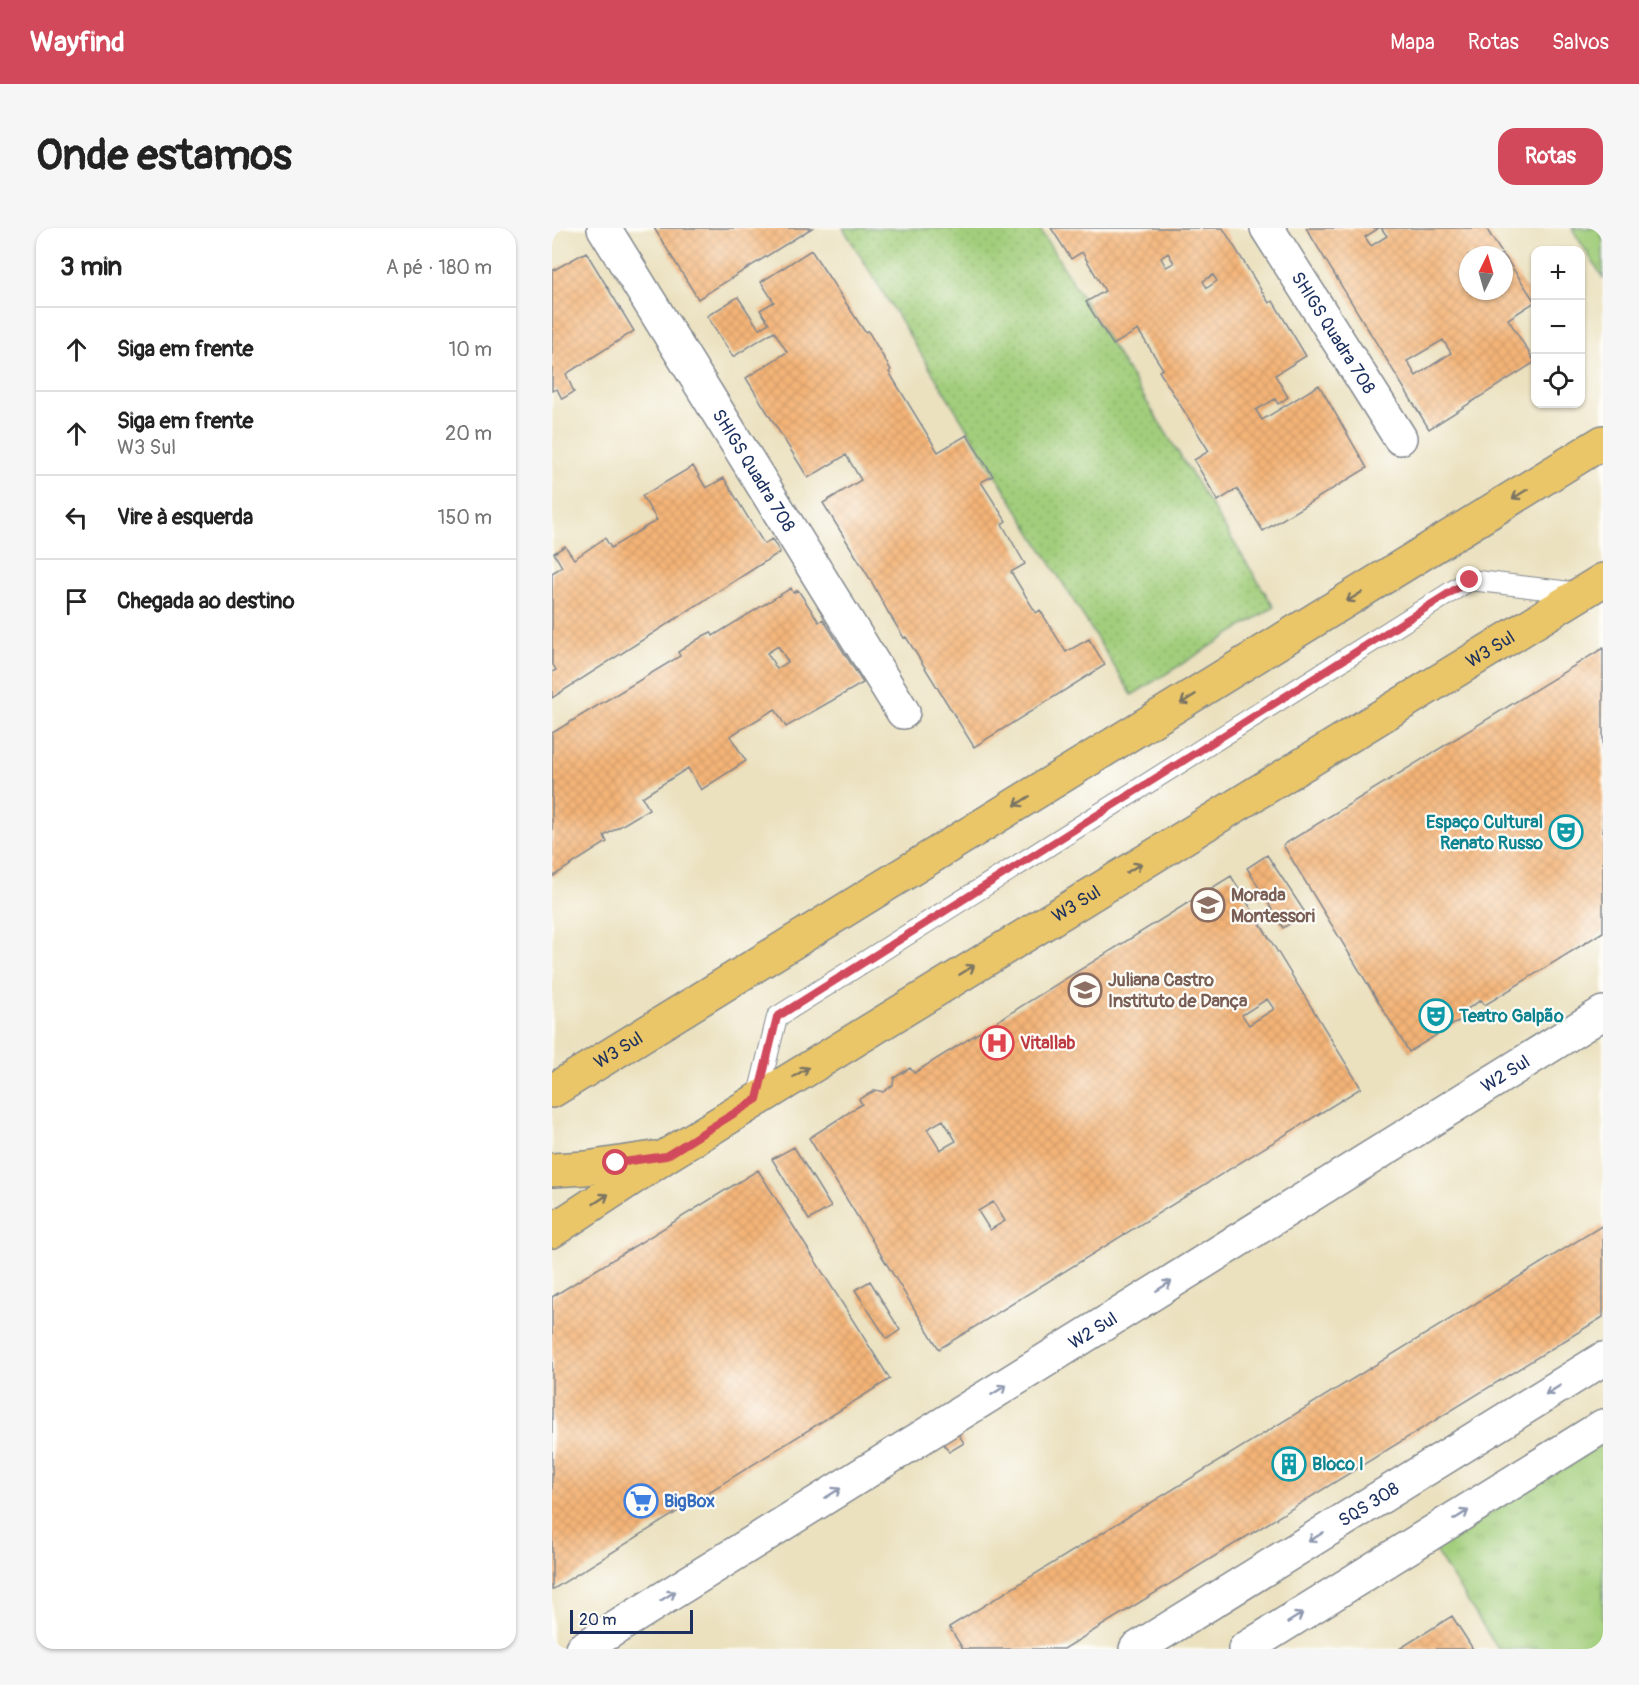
<!DOCTYPE html>
<html lang="pt">
<head>
<meta charset="utf-8">
<style>
  body { margin:0; font-family:Pangolin,sans-serif; background:#f6f6f6; color:#222 }
  .controls { position:absolute; right:18px; top:18px; display:grid; overflow:hidden; border-radius:12px; box-shadow:0 2px 4px #0004 }
  .controls button { width:54px; height:54px; display:grid; place-items:center; padding:0; border:0; border-bottom:2px solid #e0e0e0; background:#fff; color:#222; font:30px sans-serif }
  .compass { position:absolute; left:907px; top:18px; width:54px; height:54px; border-radius:50%; background:#fff; box-shadow:0 2px 4px #0004; rotate:5deg }
  .scale { position:absolute; left:18px; bottom:15px; width:123px; box-sizing:border-box; padding-left:6px; border:3px solid #1b2f5e; border-top:0; font-size:16px; line-height:21px; white-space:nowrap; color:#1b2f5e; -webkit-text-stroke:4px #fdfcf7; paint-order:stroke }
  .stop { position:absolute; width:18px; height:18px; margin:-14px; border:4px solid #d1495b; border-radius:50%; background:#fff }
  .stop.end { background:#d1495b; border-color:#fff; box-shadow:0 2px 6px #0008 }
  .list { margin:0; padding:0; list-style:none }
  h2 { display:flex; justify-content:space-between; align-items:center; height:78px; margin:0; padding:0 24px; font-size:26px }
  h2 small { font-size:20px; font-weight:400; color:#767676 }
  .list li { display:grid; grid-template-columns:39px 1fr auto; gap:18px; align-items:center; box-sizing:border-box; height:84px; padding:0 24px; border-top:2px solid #e0e0e0 }
  .list b { display:block; font-size:22px; white-space:nowrap }
  .list p { margin:0; font-size:20px; white-space:nowrap; color:#767676 }
  .list em { font-size:20px; font-style:normal; color:#767676 }
  .icon { flex:none; width:33px; height:33px; fill:none; stroke:currentColor; stroke-width:2; stroke-linecap:round; stroke-linejoin:round }
  .map { position:relative; flex:none; width:1051px; height:1421px; overflow:hidden; border-radius:18px }
  header { display:flex; align-items:center; gap:36px; box-sizing:border-box; height:84px; padding:0 30px; background:#d1495b; color:#fff }
  header strong { font-size:28px }
  nav { display:flex; gap:33px; margin-inline-start:auto; font-size:21px }
  .intro { display:flex; align-items:center; justify-content:space-between; box-sizing:border-box; height:144px; padding:0 36px }
  h1 { margin:0; font-size:42px }
  .button { padding:15px 27px; border-radius:18px; background:#d1495b; color:#fff; font-size:21px; font-weight:700 }
  main { display:flex; gap:36px; padding:0 36px }
  aside { flex:1; background:#fff; border-radius:18px; box-shadow:0 2px 4px #0004 }
  .map>svg:first-child { display:block }
</style>
</head>
<body>
<header>
<strong>Wayfind</strong>
<nav><a>Mapa</a><a>Rotas</a><a>Salvos</a></nav>
</header>
<div class="intro"><h1>Onde estamos</h1><a class="button">Rotas</a></div>
<main>
<aside>
<h2>3 min<small>A pé · 180 m</small></h2>
<ul class="list">
<li><svg class="icon" aria-label="ahead" viewBox="0 0 24 24"><path d="M12 20V5M6 11l6-6 6 6"/></svg><div><b>Siga em frente</b></div><em>10 m</em></li>
<li><svg class="icon" aria-label="ahead" viewBox="0 0 24 24"><path d="M12 20V5M6 11l6-6 6 6"/></svg><div><b>Siga em frente</b><p>W3 Sul</p></div><em>20 m</em></li>
<li><svg class="icon" aria-label="left" viewBox="0 0 24 24"><path d="M17 20v-9H6M10 6l-5 5 5 5"/></svg><div><b>Vire à esquerda</b></div><em>150 m</em></li>
<li><svg class="icon" aria-label="arrive" viewBox="0 0 24 24"><path d="M6 21V4h12l-3 4 3 4H6"/></svg><div><b>Chegada ao destino</b></div></li>
</ul>
</aside>
<div class="map">
<svg width="1051" height="1421" viewBox="0 0 1051 1421">
  <defs>
    <pattern id="grass-dots" width="8" height="8" patternUnits="userSpaceOnUse" patternTransform="scale(1.5)"><rect width="8" height="8" fill="#a2ce7b"/><path d="M2 2h.1M6 6h.1" fill="none" stroke="#8bb16d" stroke-width="1.8" stroke-linecap="round"/></pattern>
    <pattern id="park-tufts" width="24" height="20" patternUnits="userSpaceOnUse" patternTransform="scale(1.5)"><rect width="24" height="20" fill="#a2ce7b"/><path d="M3 7l-1-3M5 7V3M7 7l1-3M15 17l-1-3M17 17v-4M19 17l1-3" fill="none" stroke="#8bb16d"/></pattern>
    <pattern id="building-cross-hatch" width="8" height="8" patternUnits="userSpaceOnUse" patternTransform="scale(1.5)"><rect width="8" height="8" fill="#f4b477"/><path d="M0 0l8 8M0 8l8-8" fill="none" stroke="#d19b69"/></pattern>
  </defs>
  <rect width="100%" height="100%" fill="#fdfcf7"/>
  <filter id="ink" filterUnits="userSpaceOnUse"><feTurbulence type="fractalNoise" baseFrequency=".0167" numOctaves="2"/><feDisplacementMap in="SourceGraphic" scale="12" xChannelSelector="R" yChannelSelector="G"/><feConvolveMatrix kernelMatrix="1 2 1 2 8 2 1 2 1" color-interpolation-filters="sRGB"/></filter>
  <filter id="wash" filterUnits="userSpaceOnUse"><feTurbulence type="fractalNoise" baseFrequency=".008" numOctaves="4" result="noise"/><feDisplacementMap in="SourceGraphic" scale="24" xChannelSelector="R" yChannelSelector="G"/><feGaussianBlur stdDeviation="1.35" result="paint"/><feColorMatrix in="noise" values="0 0 0 0 0 0 0 0 0 0 0 0 0 0 0 0 0 1.4 0 .05"/><feComposite in="paint" operator="in"/></filter>
  <g filter="url(#wash)">
    <rect width="100%" height="100%" fill="#ebe1bf"/>
    <path fill="url(#grass-dots)" stroke="#5e7e6c" stroke-width="1.5" d="M291,0H487L722,379L580,467Z"/>
    <path fill="url(#park-tufts)" stroke="#5e7e6c" stroke-width="1.5" d="M1020,0H1051V50L1024,7Z
      M1051,1215V1421H946L882,1321Z"/>
    <g id="blocks">
      <path fill="url(#building-cross-hatch)" fill-rule="evenodd" d="M102,0H260L146,71Z
        M499,0H671L717,75L721,73L754,128L723,147L736,169L726,176L723,171L704,182L710,192L767,157L815,240L711,303L685,261L666,273L642,232L657,223L607,143L611,141L586,102L561,117L534,74L553,63L530,24L519,31ZM616,25L622,35L614,39L609,30ZM661,47L665,53L655,60L651,53Z
        M754,0H827L813,9L819,18L835,8L829,0H934L951,27H916V63H952V28L954,30L983,74L956,91L983,134L877,201ZM891,112L899,125L864,148L855,133Z
        M259,22L313,104L316,103L339,142L337,144L386,224L415,207L441,248L429,254L454,293L450,296L473,336L459,344L484,385L488,382L514,424L537,411L553,437L422,519L354,409L352,410L336,384L318,351L271,275L309,252L294,227L256,250L194,150L235,124L222,103L181,129L155,88L186,69L207,101L217,95L208,82L222,74L209,54Z
        M34,24L82,103L14,146L22,164L10,171L5,161L0,163V43Z
        M141,238L154,260L172,250L212,316L220,311L228,324L0,470V444L4,442L0,435V345L10,339L2,325L13,318L22,331L53,310L59,320L105,292L90,268Z
        M239,360L241,365L246,362L267,394L271,391L311,455L234,499L223,481L178,508L194,533L149,562L136,540L90,569L97,581L52,608L55,614L0,649V505L128,428L126,424L151,408L159,404L161,408ZM226,418L236,434L225,441L215,425Z
        M1051,420V704L933,777L929,772L912,783L915,788L857,824L731,617Z
        M715,627L754,686L731,700L695,640Z
        M679,648L809,860L387,1121L257,910L310,876L307,871L324,862L331,864L341,857L342,850L358,840L362,845ZM715,771L722,781L697,797L690,787ZM391,892L404,913L388,922L375,901ZM441,974L453,993L438,1002L426,983Z
        M242,919L279,979L257,992L220,931Z
        M206,942L338,1151L0,1362V1069Z
        M1051,997V1089L512,1421H411L397,1399Z
        M318,1053L348,1102L335,1111L303,1062Z
        M403,1201L412,1215L397,1224L388,1210Z
        M900,1388L921,1421H847Z"/>
    </g>
  </g>
  <g filter="url(#ink)">
    <use href="#blocks" fill-opacity="0" stroke="#83888e" stroke-width="1.5"/>
    <g fill="none" stroke-linecap="round" stroke-linejoin="round">
      <defs>
        <path id="service" d="M205,871L225,789L918,352L1027,365"/>
        <g id="minor">
          <path id="s1" d="M52,0L351,484"/>
          <path id="s2" d="M715,0L848,210"/>
          <path id="s3" d="M584,1421L1051,1131"/>
          <path d="M693,1421L1051,1198"/>
        </g>
        <g id="tertiary">
          <path id="s4" d="M30,1421L1051,785"/>
        </g>
        <g id="primary">
          <path id="s5" d="M0,863L1051,214"/>
          <path d="M0,942L34,940L102,930"/>
          <path id="s6" d="M0,1003L114,928L1051,352"/>
        </g>
      </defs>
      <use href="#service" stroke="#83888e" stroke-width="22"/>
      <use href="#minor" stroke="#83888e" stroke-width="36"/>
      <use href="#tertiary" stroke="#83888e" stroke-width="36"/>
      <use href="#primary" stroke="#83888e" stroke-width="36"/>
      <use href="#service" stroke="#fff" stroke-width="20"/>
      <use href="#minor" stroke="#fff" stroke-width="33"/>
      <use href="#tertiary" stroke="#fff" stroke-width="33"/>
      <use href="#primary" stroke="#ebc669" stroke-width="33"/>
    </g>
    <defs><path id="oneway-shaft" d="M-6 0H5M1.5-3L5.5 0L1.5 3" fill="none" stroke-width="1.6" stroke-linecap="round" stroke-linejoin="round" transform="scale(1.5)"/></defs>
    <g stroke="#797363">
      <use href="#oneway-shaft" transform="translate(968 266) rotate(148)"/>
      <use href="#oneway-shaft" transform="translate(802 369) rotate(148)"/>
      <use href="#oneway-shaft" transform="translate(636 471) rotate(148)"/>
      <use href="#oneway-shaft" transform="translate(470 573) rotate(148)"/>
      <use href="#oneway-shaft" transform="translate(582 640) rotate(-32)"/>
      <use href="#oneway-shaft" transform="translate(415 742) rotate(-32)"/>
      <use href="#oneway-shaft" transform="translate(249 844) rotate(-32)"/>
      <use href="#oneway-shaft" transform="translate(49 971) rotate(-33)"/>
    </g>
    <g stroke="#8d97ae">
      <use href="#oneway-shaft" transform="translate(612 1058) rotate(-32)"/>
      <use href="#oneway-shaft" transform="translate(447 1162) rotate(-32)"/>
      <use href="#oneway-shaft" transform="translate(1001 1162) rotate(148)"/>
      <use href="#oneway-shaft" transform="translate(281 1265) rotate(-32)"/>
      <use href="#oneway-shaft" transform="translate(909 1287) rotate(-32)"/>
      <use href="#oneway-shaft" transform="translate(764 1309) rotate(148)"/>
      <use href="#oneway-shaft" transform="translate(116 1368) rotate(-32)"/>
      <use href="#oneway-shaft" transform="translate(743 1390) rotate(-32)"/>
    </g>
  </g>
  <g fill="none" stroke-linecap="round" stroke-linejoin="round" filter="url(#ink)">
    <path stroke="#d1495b" stroke-width="8" d="M64,935L114,928L205,871L225,789L918,352"/>
  </g>
  <defs>
    <symbol id="theatre-ring" viewBox="-11 -11 22 22"><circle r="9.5" fill="#fdfcf7" stroke="#0f9aa8" stroke-width="1.5"/><path d="M-5-5.5Q0-4 5-5.5V0Q5 5 0 6Q-5 5-5 0ZM-3.3-2.5H-1v1.5H-3.3ZM1-2.5H3.3v1.5H1ZM-2.8 1Q0 5.5 2.8 1Z" fill="#0f9aa8"/></symbol>
    <symbol id="school-ring" viewBox="-11 -11 22 22"><circle r="9.5" fill="#fdfcf7" stroke="#8d6e63" stroke-width="1.5"/><path d="M0-5L7-2L0 1L-7-2ZM-4 1L0 2.5L4 1V4Q0 6-4 4Z" fill="#8d6e63"/></symbol>
    <symbol id="hospital-ring" viewBox="-11 -11 22 22"><circle r="9.5" fill="#fdfcf7" stroke="#e0444e" stroke-width="1.5"/><path d="M-5-5h3v3.5h4V-5h3V5h-3V1.5h-4V5h-3Z" fill="#e0444e"/></symbol>
    <symbol id="building-ring" viewBox="-11 -11 22 22"><circle r="9.5" fill="#fdfcf7" stroke="#0f9aa8" stroke-width="1.5"/><path d="M-4-6H4V6H1V3H-1V6H-4ZM-2.5-4.3h1.7v1.8h-1.7ZM.8-4.3h1.7v1.8H.8ZM-2.5-1h1.7V.8h-1.7ZM.8-1h1.7V.8H.8Z" fill="#0f9aa8"/></symbol>
    <symbol id="supermarket-ring" viewBox="-11 -11 22 22"><circle r="9.5" fill="#fdfcf7" stroke="#3f7fe0" stroke-width="1.5"/><path d="M-6-5.5h2.5l.6 2H6L4.5 2H-2.5L-4.4-4H-6ZM-1.5 3.2a1.3 1.3 0 1 0 .1 0ZM3 3.2a1.3 1.3 0 1 0 .1 0Z" fill="#3f7fe0"/></symbol>
  </defs>
  <g fill-rule="evenodd">
    <use href="#theatre-ring" x="995" y="585" width="38" height="38"/>
    <use href="#school-ring" x="637" y="658" width="38" height="38"/>
    <use href="#school-ring" x="514" y="743" width="38" height="38"/>
    <use href="#theatre-ring" x="865" y="769" width="38" height="38"/>
    <use href="#hospital-ring" x="426" y="796" width="38" height="38"/>
    <use href="#building-ring" x="718" y="1217" width="38" height="38"/>
    <use href="#supermarket-ring" x="70" y="1254" width="38" height="38"/>
  </g>
  <g text-anchor="middle" stroke-width="4.5" stroke-linejoin="round" paint-order="stroke">
    <g font-size="18" fill="#1b2f5e" stroke="#fdfcf7">
      <text dy="6" stroke="none"><textPath href="#s2" startOffset="124">SHIGS Quadra 708</textPath></text>
      <text dy="6" stroke="none"><textPath href="#s1" startOffset="285">SHIGS Quadra 708</textPath></text>
      <text dy="6" stroke="none"><textPath href="#s6" startOffset="1104">W3 Sul</textPath></text>
      <text dy="6" stroke="none"><textPath href="#s6" startOffset="618">W3 Sul</textPath></text>
      <text dy="6" stroke="none"><textPath href="#s5" startOffset="78">W3 Sul</textPath></text>
      <text dy="6" stroke="none"><textPath href="#s4" startOffset="1088">W2 Sul</textPath></text>
      <text dy="6" stroke="none"><textPath href="#s4" startOffset="602">W2 Sul</textPath></text>
      <text dy="6" stroke="none"><textPath href="#s3" startOffset="274">SQS 308</textPath></text>
    </g>
    <g font-size="18" font-weight="bold" fill="#0d838f" stroke="#fdfcf7" text-anchor="start">
      <text x="991" y="600" text-anchor="end">Espaço Cultural<tspan x="991" dy="21">Renato Russo</tspan></text>
      <text x="907" y="794">Teatro Galpão</text>
      <text x="760" y="1242">Bloco I</text>
    </g>
    <g font-size="18" font-weight="bold" fill="#785e54" stroke="#fdfcf7" text-anchor="start">
      <text x="679" y="673">Morada<tspan x="679" dy="21">Montessori</tspan></text>
      <text x="556" y="758">Juliana Castro<tspan x="556" dy="21">Instituto de Dança</tspan></text>
    </g>
    <g font-size="18" font-weight="bold" fill="#be3a42" stroke="#fdfcf7" text-anchor="start">
      <text x="468" y="821">Vitallab</text>
    </g>
    <g font-size="18" font-weight="bold" fill="#366cbe" stroke="#fdfcf7" text-anchor="start">
      <text x="112" y="1279">BigBox</text>
    </g>
  </g>
</svg>
<div class="controls">
<button>+</button>
<button>−</button>
<button><svg class="icon" aria-label="locate" viewBox="0 0 24 24"><circle cx="12" cy="12" r="6"/><path d="M12 2v4M12 18v4M2 12h4M18 12h4"/></svg></button>
</div>
<svg class="compass" viewBox="-18 -18 36 36"><path d="M0-13l5 13h-10z" fill="#e53935"/><path d="M0 13l5-13h-10z" fill="#767676"/></svg>
<div class="scale">20 m</div>
<div class="stop" style="left:64px;top:935px"></div>
<div class="stop end" style="left:918px;top:352px"></div>
</div>
</main>
</body>
</html>
